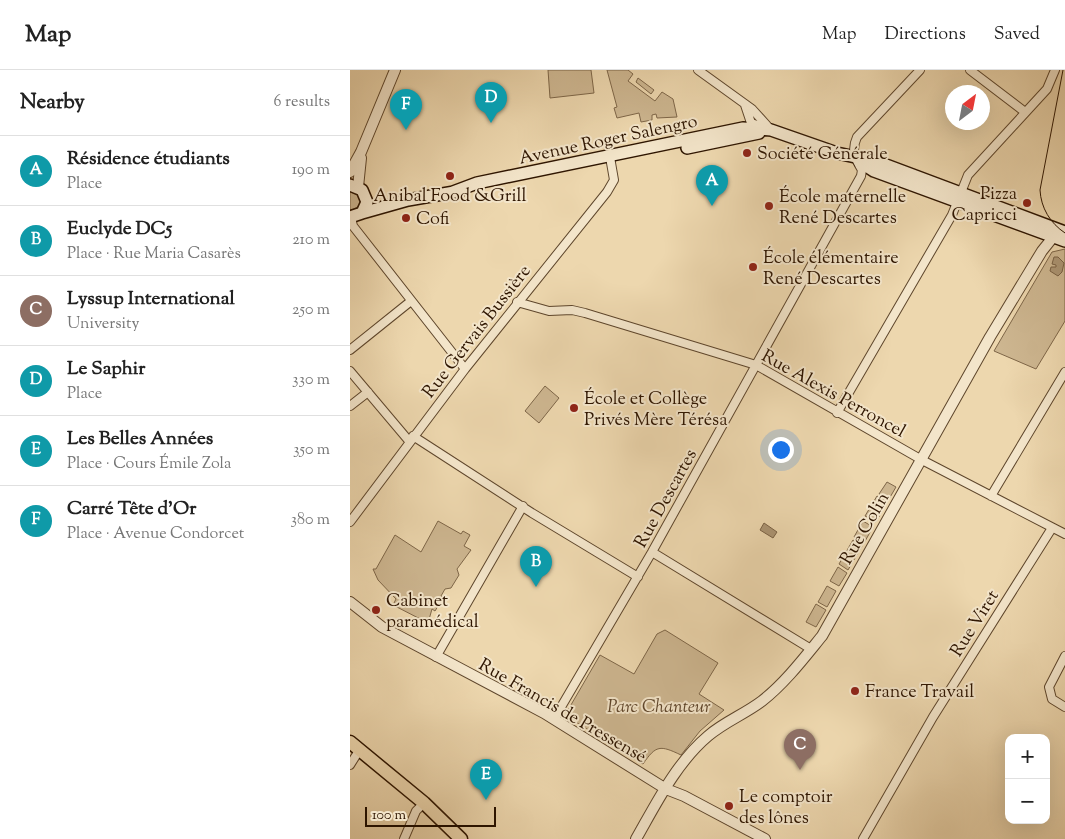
<!DOCTYPE html>
<html lang="en">
<head>
<meta charset="utf-8">
<style>
  body { margin:0; font-family:"Sorts Mill Goudy",serif; background:#f6f6f6; color:#222 }
  .controls { position:absolute; right:15px; bottom:15px; display:grid; overflow:hidden; border-radius:10px; box-shadow:0 5px 20px #0002 }
  .controls button { width:45px; height:45px; display:grid; place-items:center; padding:0; border:0; border-bottom:1px solid #e0e0e0; background:#fff; color:#222; font:25px sans-serif }
  .compass { position:absolute; left:595px; top:15px; width:45px; height:45px; border-radius:50%; background:#fff; box-shadow:0 5px 20px #0002; rotate:32deg }
  .scale { position:absolute; left:15px; bottom:12px; width:131px; box-sizing:border-box; padding-left:5px; border:2px solid #2e1500; border-top:0; font-size:14px; line-height:18px; white-space:nowrap; color:#2e1500; -webkit-text-stroke:4px #f3e5ca; paint-order:stroke }
  .you { position:absolute; left:430px; top:379px; width:18px; height:18px; margin:-12px; border:4px solid #fff; border-radius:50%; background:#1a73e8; box-shadow:0 0 0 8px #1a73e833 }
  .badge { display:grid; place-items:center; width:32px; height:32px; border-radius:50%; background:#8f2418; color:#fff; font-size:16px; font-weight:700 }
  .pin { position:absolute; translate:-50% -41px; filter:drop-shadow(0 1px 2px #0008) }
  .pin::after { content:''; position:absolute; top:26px; width:18px; height:15px; background:inherit; clip-path:polygon(0 0,100% 0,50% 100%) }
  .list { margin:0; padding:0; list-style:none }
  h2 { display:flex; justify-content:space-between; align-items:center; height:65px; margin:0; padding:0 20px; font-size:21px }
  h2 small { font-size:16px; font-weight:400; color:#767676 }
  .list li { display:grid; grid-template-columns:32px 1fr auto; gap:15px; align-items:center; box-sizing:border-box; height:70px; padding:0 20px; border-top:1px solid #e0e0e0 }
  .list b { display:block; font-size:19px; white-space:nowrap }
  .list p { margin:0; font-size:16px; white-space:nowrap; color:#767676 }
  .list em { font-size:16px; font-style:normal; color:#767676 }
  .map { position:relative; flex:none; width:715px; height:769px; overflow:hidden }
  header { display:flex; align-items:center; gap:30px; box-sizing:border-box; height:70px; padding:0 25px; background:#fff; border-bottom:1px solid #e0e0e0 }
  header strong { font-size:24px }
  nav { display:flex; gap:28px; margin-inline-start:auto; font-size:18px }
  main { display:flex }
  aside { flex:1; background:#fff }
  .map>svg:first-child { display:block }
</style>
</head>
<body>
<header>
<strong>Map</strong>
<nav><a>Map</a><a>Directions</a><a>Saved</a></nav>
</header>
<main>
<aside>
<h2>Nearby<small>6 results</small></h2>
<ul class="list">
<li><span class="badge" style="background:#0f9aa8">A</span><div><b>Résidence étudiants</b><p>Place</p></div><em>190 m</em></li>
<li><span class="badge" style="background:#0f9aa8">B</span><div><b>Euclyde DC5</b><p>Place · Rue Maria Casarès</p></div><em>210 m</em></li>
<li><span class="badge" style="background:#8d6e63">C</span><div><b>Lyssup International</b><p>University</p></div><em>250 m</em></li>
<li><span class="badge" style="background:#0f9aa8">D</span><div><b>Le Saphir</b><p>Place</p></div><em>330 m</em></li>
<li><span class="badge" style="background:#0f9aa8">E</span><div><b>Les Belles Années</b><p>Place · Cours Émile Zola</p></div><em>350 m</em></li>
<li><span class="badge" style="background:#0f9aa8">F</span><div><b>Carré Tête d'Or</b><p>Place · Avenue Condorcet</p></div><em>380 m</em></li>
</ul>
</aside>
<div class="map">
<svg width="715" height="769" viewBox="0 0 715 769">
  <rect width="100%" height="100%" fill="#edd7ae"/>
  <filter id="stains"><feTurbulence type="fractalNoise" baseFrequency=".004" numOctaves="4"/><feColorMatrix values="0 0 0 0 .2 0 0 0 0 .09 0 0 0 0 .02 0 0 0 .5 -.17"/></filter>
  <radialGradient id="worn" r=".72"><stop offset=".6" stop-color="#630" stop-opacity="0"/><stop offset="1" stop-color="#630" stop-opacity=".3"/></radialGradient>
  <path fill="#cdb690" stroke="#7e6648" d="M198,0H241L244,23L200,28Z
    M257,0H278L283,4L278,11L305,31L312,22L323,29L327,47L307,48L306,44L302,45V50L291,52L289,43L267,48L264,38L267,37Z
    M288,8L304,20L301,24L286,12Z
    M0,122L7,124C13,131 9,139 0,140Z
    M715,179V251L686,299L644,281L702,182Z
    M195,316L209,328L189,353L175,341Z
    M537,412L546,417L539,429L529,424Z
    M527,426L537,432L526,452L515,446Z
    M88,451L111,464L113,461L120,465L114,476L121,480L107,499L109,505L101,518L95,519L91,526L93,528L85,541L82,539L78,553L43,535L46,529L28,510L23,499H26L45,465L71,482Z
    M513,451L523,457L514,473L504,467Z
    M503,470L512,476L498,500L489,494Z
    M488,497L497,503L489,516L480,511Z
    M477,516L486,521L477,537L468,532Z
    M466,534L476,540L466,557L456,552Z
    M315,560L368,593L349,624L374,640L350,661L331,685C310,675 306,675 293,694L221,649L218,640L250,585L284,604L307,564Z"/>
  <path fill="#ac9573" stroke="#7a6245" d="M704,187H708L714,193L712,202L708,206L700,201L701,197H706V195L702,194Z
    M414,453L427,462L423,468L410,460Z"/>
  <g fill="none" stroke-linecap="round" stroke-linejoin="round">
    <defs>
      <path id="minor" d="M348,0L402,39L421,60
        M620,0L675,42
        M395,35L401,53L410,56
        M1,147L3,156L115,299
        M167,232L199,241L222,240L235,243L406,295L572,390L715,464
        M0,280L61,231
        M0,301L59,371
        M0,336L18,322
        M487,343L602,145L618,105L697,19L705,0
        M63,366L182,443L288,507
        M641,426L715,302
        M0,452L115,299L257,122L264,110L260,87
        M302,482L461,579
        M715,586L699,617L702,629L715,637
        M86,587L173,436
        M204,649L302,482L511,106L512,100C505,89 501,80 507,67L570,0
        M0,695L10,679
        M54,769L66,741L74,733
        M513,769L583,647L702,458"/>
      <path id="tertiary" d="M0,102L11,82L45,0
        M8,117L11,88
        M0,532L32,557L194,643L316,719L334,726L415,769
        M286,769C306,734 326,693 358,666C374,652 395,644 412,631C435,613 454,588 472,566L640,267L692,181L708,161"/>
      <path id="secondary" d="M337,78L409,63
        M510,92L524,101L715,171
        M0,115L12,120L17,132L12,143L0,147
        M103,122L127,113L393,58L421,60L487,83L528,92L715,162
        M12,143L58,130L110,121"/>
      <path id="primary" d="M0,672L74,733L111,769"/>
    </defs>
    <use href="#minor" stroke="#5e462c" stroke-width="10"/>
    <use href="#tertiary" stroke="#5e462c" stroke-width="12"/>
    <use href="#secondary" stroke="#2e1500" stroke-width="14"/>
    <use href="#primary" stroke="#2e1500" stroke-width="15"/>
    <use href="#minor" stroke="#f3e5ca" stroke-width="8"/>
    <use href="#tertiary" stroke="#f3e5ca" stroke-width="10"/>
    <use href="#secondary" stroke="#f3e5ca" stroke-width="11"/>
    <use href="#primary" stroke="#edd7ae" stroke-width="12"/>
    <path stroke="#2e1500" stroke-width="1" d="M713,0L690,120C691,138 700,153 715,163"/>
  </g>
  <g fill="#8f2418" stroke="#f3e5ca" stroke-width="2">
    <circle cx="397" cy="83" r="5"/>
    <circle cx="100" cy="106" r="5"/>
    <circle cx="677" cy="133" r="5"/>
    <circle cx="419" cy="136" r="5"/>
    <circle cx="56" cy="148" r="5"/>
    <circle cx="403" cy="197" r="5"/>
    <circle cx="224" cy="338" r="5"/>
    <circle cx="26" cy="540" r="5"/>
    <circle cx="505" cy="621" r="5"/>
    <circle cx="379" cy="736" r="5"/>
  </g>
  <g text-anchor="middle" stroke-width="4" stroke-linejoin="round" paint-order="stroke">
    <g font-size="18" fill="#2e1500" stroke="#f3e5ca">
      <text transform="translate(258 69) rotate(-12)" y="6">Avenue Roger Salengro</text>
      <text transform="translate(126 261) rotate(-52)" y="6">Rue Gervais Bussière</text>
      <text transform="translate(484 323) rotate(29)" y="6">Rue Alexis Perroncel</text>
      <text transform="translate(315 428) rotate(-61)" y="6">Rue Descartes</text>
      <text transform="translate(514 458) rotate(-60)" y="6">Rue Colin</text>
      <text transform="translate(624 553) rotate(-58)" y="6">Rue Viret</text>
      <text transform="translate(213 640) rotate(30)" y="6">Rue Francis de Pressensé</text>
    </g>
    <g font-size="18" fill="#2e1500" stroke="#f3e5ca" text-anchor="start">
      <text x="407" y="89">Société Générale</text>
      <text x="667" y="129" text-anchor="end">Pizza<tspan x="667" dy="21">Capricci</tspan></text>
      <text x="100" y="131" text-anchor="middle">Anibal Food &amp;Grill</text>
      <text x="429" y="132">École maternelle<tspan x="429" dy="21">René Descartes</tspan></text>
      <text x="66" y="154">Cofi</text>
      <text x="413" y="193">École élémentaire<tspan x="413" dy="21">René Descartes</tspan></text>
      <text x="234" y="334">École et Collège<tspan x="234" dy="21">Privés Mère Térésa</tspan></text>
      <text x="36" y="536">Cabinet<tspan x="36" dy="21">paramédical</tspan></text>
      <text x="515" y="627">France Travail</text>
      <text x="389" y="732">Le comptoir<tspan x="389" dy="21">des lônes</tspan></text>
    </g>
    <g font-size="18" font-style="italic" fill="#5e452b" stroke="#f3e5ca">
      <text x="309" y="642">Parc Chanteur</text>
    </g>
  </g>
  <rect width="100%" height="100%" filter="url(#stains)"/>
  <rect width="100%" height="100%" fill="url(#worn)"/>
</svg>
<div class="controls">
<button>+</button>
<button>−</button>
</div>
<svg class="compass" viewBox="-18 -18 36 36"><path d="M0-13l5 13h-10z" fill="#e53935"/><path d="M0 13l5-13h-10z" fill="#767676"/></svg>
<div class="scale">100 m</div>
<div class="you"></div>
<div class="pin badge" style="left:362px;top:136px;background:#0f9aa8">A</div>
<div class="pin badge" style="left:186px;top:517px;background:#0f9aa8">B</div>
<div class="pin badge" style="left:450px;top:700px;background:#8d6e63">C</div>
<div class="pin badge" style="left:141px;top:53px;background:#0f9aa8">D</div>
<div class="pin badge" style="left:136px;top:730px;background:#0f9aa8">E</div>
<div class="pin badge" style="left:56px;top:60px;background:#0f9aa8">F</div>
</div>
</main>
</body>
</html>
